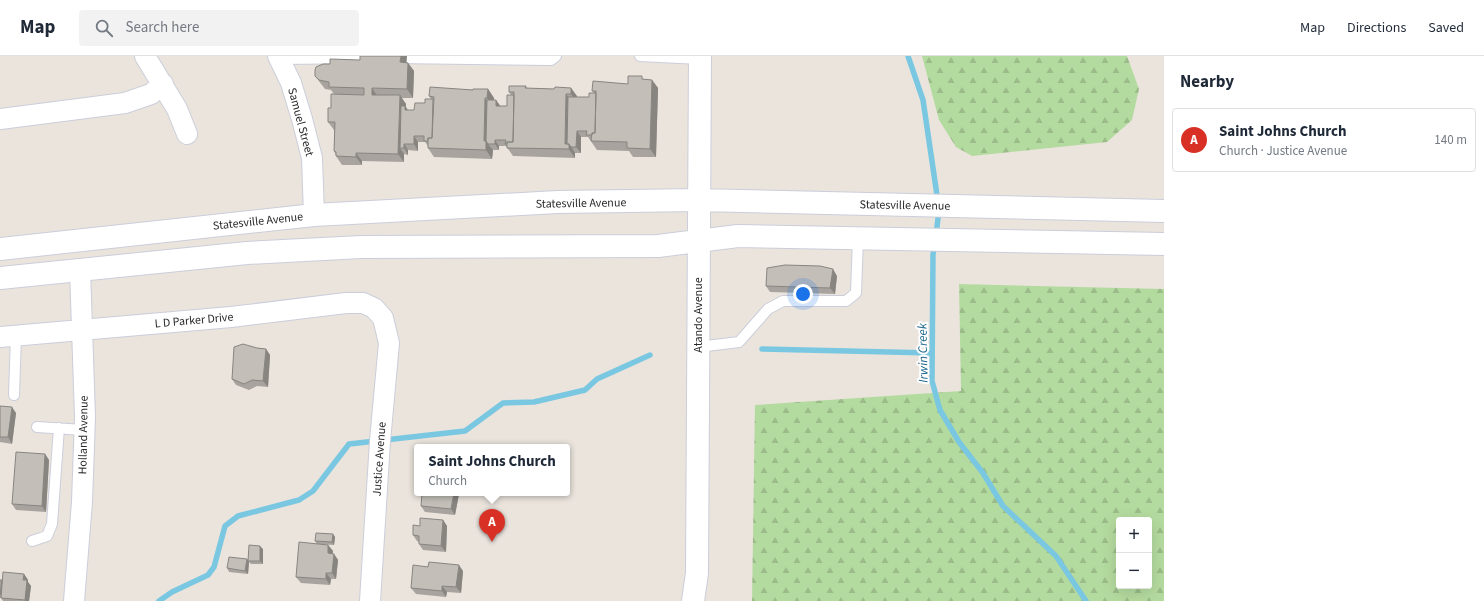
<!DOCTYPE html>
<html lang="en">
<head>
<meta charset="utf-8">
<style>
  body { margin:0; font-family:"Source Sans 3",sans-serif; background:#f2f2f3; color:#1f2937 }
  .controls { position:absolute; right:12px; bottom:12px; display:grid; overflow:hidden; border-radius:4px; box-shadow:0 4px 16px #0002 }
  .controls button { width:36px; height:36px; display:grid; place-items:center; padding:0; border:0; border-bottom:1px solid #e0e1e3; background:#fff; color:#1f2937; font:20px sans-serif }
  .you { position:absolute; left:803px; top:238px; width:14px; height:14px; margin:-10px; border:3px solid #fff; border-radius:50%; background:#1a73e8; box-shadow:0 0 0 6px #1a73e833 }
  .badge { display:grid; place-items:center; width:26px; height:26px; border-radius:50%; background:#d93025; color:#fff; font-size:13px; font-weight:700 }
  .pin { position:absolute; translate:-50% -33px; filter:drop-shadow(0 1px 2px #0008) }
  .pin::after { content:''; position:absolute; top:21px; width:14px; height:12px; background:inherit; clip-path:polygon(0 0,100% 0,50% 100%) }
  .popup { position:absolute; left:414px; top:388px; width:156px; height:52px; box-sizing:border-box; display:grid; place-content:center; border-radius:4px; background:#fff; filter:drop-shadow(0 1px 3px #0005); font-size:13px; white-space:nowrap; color:#747a83 }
  .popup b { font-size:15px; color:#1f2937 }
  .popup::after { content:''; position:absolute; left:50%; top:100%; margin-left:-8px; border:8px solid transparent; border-top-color:#fff }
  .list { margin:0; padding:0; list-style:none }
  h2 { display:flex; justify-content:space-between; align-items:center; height:52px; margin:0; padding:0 16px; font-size:17px }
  h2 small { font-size:13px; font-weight:400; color:#747a83 }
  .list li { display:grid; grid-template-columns:26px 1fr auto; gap:12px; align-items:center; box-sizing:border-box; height:64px; margin:0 8px 8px; padding:0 8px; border:1px solid #e0e1e3; border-radius:4px }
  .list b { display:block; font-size:15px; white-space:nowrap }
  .list p { margin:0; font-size:13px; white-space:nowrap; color:#747a83 }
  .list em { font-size:13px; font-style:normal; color:#747a83 }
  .icon { flex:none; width:22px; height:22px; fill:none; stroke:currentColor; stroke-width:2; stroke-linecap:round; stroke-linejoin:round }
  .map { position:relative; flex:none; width:1164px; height:545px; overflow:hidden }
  header { display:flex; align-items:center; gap:24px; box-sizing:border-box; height:56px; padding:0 20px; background:#fff; border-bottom:1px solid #e0e1e3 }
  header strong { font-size:19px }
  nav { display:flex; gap:22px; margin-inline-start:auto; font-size:14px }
  .search { width:280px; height:36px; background:#f2f2f3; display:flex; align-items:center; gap:10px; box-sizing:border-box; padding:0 14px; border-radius:4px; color:#747a83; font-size:15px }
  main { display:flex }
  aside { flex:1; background:#fff }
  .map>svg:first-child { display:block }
</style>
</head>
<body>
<header>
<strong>Map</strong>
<div class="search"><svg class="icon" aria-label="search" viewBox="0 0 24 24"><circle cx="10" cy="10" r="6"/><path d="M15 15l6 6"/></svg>Search here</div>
<nav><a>Map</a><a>Directions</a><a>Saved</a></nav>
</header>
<main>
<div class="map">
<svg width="1164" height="545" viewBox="0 0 1164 545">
  <defs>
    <pattern id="forest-firs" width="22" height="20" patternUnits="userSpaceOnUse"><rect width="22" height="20" fill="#b4db9f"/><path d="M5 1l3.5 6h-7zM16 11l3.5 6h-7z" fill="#9bbc89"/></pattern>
  </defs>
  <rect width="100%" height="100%" fill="#eae4dd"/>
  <path fill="url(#forest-firs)" fill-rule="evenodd" d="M922,0H1127L1139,33L1132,64L1107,86L972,100L956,91L939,64Z
    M959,228L1164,233V545H752L755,349L961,335ZM1119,464H1149V530H1119Z"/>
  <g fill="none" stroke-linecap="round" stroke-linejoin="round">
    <path stroke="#7ac7e1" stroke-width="5.5" d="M908,0L923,44L938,146
      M936,179L939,154
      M935,188L933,198L932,325L940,354L959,386L983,417L1003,450L1056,500L1086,545
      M762,293L932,297
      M159,545L172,536L208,519L214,511L225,470L238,460L299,444L313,435L349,388L465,375L503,347L534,346L585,334L597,323L650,299"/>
    <defs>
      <path id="service" d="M640,0L700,3
        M394,2L551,4L556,0
        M279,3L374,2
        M698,291L739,286L768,253L783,245H846L856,237L858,182
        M14,339L16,279
        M37,371L84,374
        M32,485L47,480L52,468L59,372"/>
      <path id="minor" d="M145,0L177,53L187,78
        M278,0L291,27L302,63L312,102L314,159
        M0,63L125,47L151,38L163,28
        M0,281L231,261L346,247H363L374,252L383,262L389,287L380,385L370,545
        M74,545L82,446L85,361L80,213"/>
      <path id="secondary" d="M0,193L314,159L558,146L699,144L1164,155
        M0,222L247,197L361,191L658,190L738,180L1164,188
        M693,545L697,517L700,0"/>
    </defs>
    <use href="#service" stroke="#cbceda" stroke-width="12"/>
    <use href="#minor" stroke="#cbceda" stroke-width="22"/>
    <use href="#secondary" stroke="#cbceda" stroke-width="24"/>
    <use href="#service" stroke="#fff" stroke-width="10"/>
    <use href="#minor" stroke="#fff" stroke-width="20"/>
    <use href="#secondary" stroke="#fff" stroke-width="22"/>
  </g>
  <path fill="#a8a39e" d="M360,4L408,7L414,15L413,42H401L406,48V51L407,54H414L431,43L429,40L473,34L488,33L494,42V44H496L500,50H507L511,39L509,36L526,30L527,32L554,33L571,32L577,41H589L594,37L592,35L628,28L644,24H652L658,32L656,101H633L629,95L597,94L588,81H581V97H575V102L513,100L506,90H499V94H493L492,103L434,101L428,92V90L425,86H418V95L408,94V99L404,98V106L362,105V109H342L336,100V99L334,95V74L328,66L334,38L331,34L325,33L315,20L330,8Z
    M837,220L835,238L770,236L766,230Z
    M257,292L266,293L270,299L268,331L257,330L249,334L236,329L232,323Z
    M0,350L16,357L12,388L0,386Z
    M45,398L49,404L46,456L16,454L12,448Z
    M459,438L455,459L425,456L421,450Z
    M443,464L447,470L446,496L423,494L419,488V486L417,485L413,479L420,470Z
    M333,478L335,481L334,489L317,488L315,485Z
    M328,489L333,495L332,498H334L338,504L336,523H331L330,529L301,527L296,521Z
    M263,493V508H251L248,505Z
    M247,503L249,506L248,518L229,516L227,512Z
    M463,515L461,537L447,536L446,541L416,538L411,532Z
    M24,518L28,524V526L31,530L29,545H3L1,542H0V524H2V525Z"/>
  <path fill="#888581" d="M401,0H407L406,15L400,6Z
    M408,7L414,15L413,42L407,33Z
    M652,24L658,32L656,101L650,93Z
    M372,32L378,41L372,39Z
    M571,32L577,40V47L571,38Z
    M488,33L494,42V50L487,42Z
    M566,38L573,47L571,90L575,97V102L565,88Z
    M400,39L406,48V51L409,56L406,55L405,89L408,94V99L404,92H400L404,98V106L398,98Z
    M485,42L491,50L488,88L493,94L492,103L486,94L484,85Z
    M496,44L501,51L496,50Z
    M577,75L581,81V97L576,91Z
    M414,80L418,86V95L414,88Z
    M495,84L499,90V94L495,88Z
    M356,97L362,105V109L356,101Z
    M833,213L837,220L835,238L830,232Z
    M266,293L270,299L268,331L263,325Z
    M12,351L16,357L12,388L8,381Z
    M45,398L49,404L46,456L42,450Z
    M454,437H459V438L455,459L451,453Z
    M443,464L447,470L446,496L441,490Z
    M333,478L335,481L334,489L332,486Z
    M328,489L333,495L332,504L328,497Z
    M260,490L263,493V508L260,505Z
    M334,498L338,504L336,523L332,517Z
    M247,503L249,506L248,518L245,515Z
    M459,509L463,515L461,537L456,531Z
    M326,517L331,523L330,529L326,523Z
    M24,518L28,524V526L31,530L29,545H25V544L23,524Z
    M442,530L447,536L446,541L442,535Z"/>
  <path fill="#c3beb8" stroke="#888581" d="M360,0H401L400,6L408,7L407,33L372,32V39H400L398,98L356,97V101L336,100V96L334,95L335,66H328V52H331V38L364,39V32L329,31V26L319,24L315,20V14L316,11L323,8H330V3L360,4Z
    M628,20H642V23L652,24L650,93L627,92V86L591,85L592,77H595L596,35H592L593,25L628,28Z
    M509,30H526L525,32L554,33L555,31L571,32V38H566L565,88H569V93L507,92V86H513L514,36H509Z
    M430,31L473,34V33H488L487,42H485L484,85H486V94L428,92V82H432L434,41L429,40Z
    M589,37H596L595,77H592V79H586L587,75H577L576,91H571L569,88H567L568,41H589Z
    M507,39H514L513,86H507V88H505L506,84H495V88H488L486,85L487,44H496V50H507Z
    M425,43H433L432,82H428V85H424V80H414V88H404V92H400L401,50H405V54H414L415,47H425Z
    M785,209L820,210L833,213L830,232L766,230L767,212Z
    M243,288L257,292L266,293L263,325L252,324L244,328L232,323L234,291Z
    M0,350L12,351L8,381H0Z
    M16,396L45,398L42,450L12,448Z
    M422,437H454L451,453L421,450Z
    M420,462L443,464L441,490L419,488V480L413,479V469L420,470Z
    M316,477L333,478L332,486L315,485Z
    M299,486L328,489V497L334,498L332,517H326V523L296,521Z
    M249,489L260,490V505H248Z
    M229,501L247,503L245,515L227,512Z
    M429,506L459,509L456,531L442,530V535L411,532L413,509L428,511Z
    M3,516L24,518L23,524H27L25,544L1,542Z
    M0,524H2L0,539Z"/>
  <g text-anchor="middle" stroke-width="4" stroke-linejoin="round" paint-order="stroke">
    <g font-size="12" fill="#292929" stroke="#fff">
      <text transform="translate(301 66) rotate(75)" y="4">Samuel Street</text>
      <text transform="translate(581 147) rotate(-1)" y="4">Statesville Avenue</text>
      <text transform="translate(905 149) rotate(1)" y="4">Statesville Avenue</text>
      <text transform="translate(258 165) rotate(-6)" y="4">Statesville Avenue</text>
      <text transform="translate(698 259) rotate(-90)" y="4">Atando Avenue</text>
      <text transform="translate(194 264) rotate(-5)" y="4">L D Parker Drive</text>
      <text transform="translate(83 379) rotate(-89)" y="4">Holland Avenue</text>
      <text transform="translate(379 403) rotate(-86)" y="4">Justice Avenue</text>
    </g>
    <g font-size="13" font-style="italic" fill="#1b668c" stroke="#fff">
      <text transform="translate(922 297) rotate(-91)" y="5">Irwin Creek</text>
    </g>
  </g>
</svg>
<div class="controls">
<button>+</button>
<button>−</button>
</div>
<div class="you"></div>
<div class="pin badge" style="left:492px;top:486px">A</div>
<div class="popup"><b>Saint Johns Church</b>Church</div>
</div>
<aside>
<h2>Nearby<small></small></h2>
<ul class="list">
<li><span class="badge">A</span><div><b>Saint Johns Church</b><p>Church · Justice Avenue</p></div><em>140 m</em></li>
</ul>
</aside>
</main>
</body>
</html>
